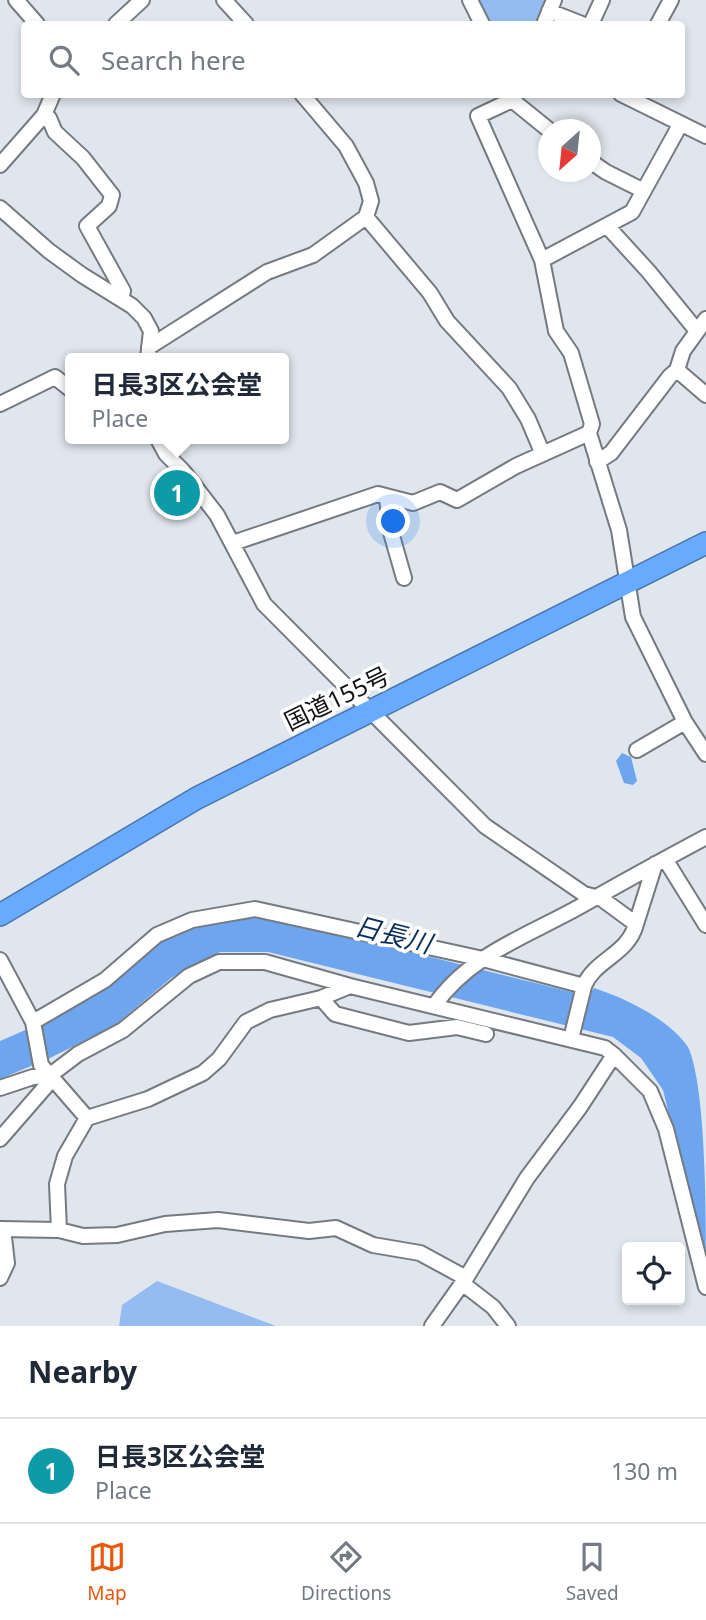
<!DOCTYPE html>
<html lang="en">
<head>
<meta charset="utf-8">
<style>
  body { margin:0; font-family:"Noto Sans","Noto Sans JP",sans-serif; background:#f2f2f3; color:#1f2937 }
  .controls { position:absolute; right:21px; bottom:21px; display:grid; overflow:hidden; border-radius:7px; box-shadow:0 4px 10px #0003 }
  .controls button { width:63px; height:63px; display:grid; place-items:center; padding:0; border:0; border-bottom:2px solid #e0e1e3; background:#fff; color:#1f2937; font:35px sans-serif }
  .compass { position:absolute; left:538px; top:119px; width:63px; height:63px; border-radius:50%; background:#fff; box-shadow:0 4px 10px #0003; rotate:207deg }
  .you { position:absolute; left:394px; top:522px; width:24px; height:24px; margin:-18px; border:5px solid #fff; border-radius:50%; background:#1a73e8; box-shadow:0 0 0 10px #1a73e833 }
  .badge { display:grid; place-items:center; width:46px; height:46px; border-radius:50%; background:#ea580c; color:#fff; font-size:23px; font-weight:700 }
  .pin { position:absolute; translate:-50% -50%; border:4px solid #fff; box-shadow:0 2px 7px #0006 }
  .popup { position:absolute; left:65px; top:353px; width:224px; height:91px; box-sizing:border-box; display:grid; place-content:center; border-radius:7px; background:#fff; filter:drop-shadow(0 2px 5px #0005); font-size:23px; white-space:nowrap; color:#747a83 }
  .popup b { font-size:26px; color:#1f2937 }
  .popup::after { content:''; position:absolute; left:50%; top:100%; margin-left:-14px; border:14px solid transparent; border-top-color:#fff }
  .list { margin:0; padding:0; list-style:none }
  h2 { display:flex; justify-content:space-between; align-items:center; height:91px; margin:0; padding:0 28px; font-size:30px }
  h2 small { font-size:23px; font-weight:400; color:#747a83 }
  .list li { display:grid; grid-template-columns:46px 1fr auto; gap:21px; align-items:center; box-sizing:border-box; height:105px; padding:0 28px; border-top:2px solid #e0e1e3 }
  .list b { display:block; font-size:26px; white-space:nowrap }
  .list p { margin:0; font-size:23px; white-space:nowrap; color:#747a83 }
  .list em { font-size:23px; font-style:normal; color:#747a83 }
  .icon { flex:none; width:38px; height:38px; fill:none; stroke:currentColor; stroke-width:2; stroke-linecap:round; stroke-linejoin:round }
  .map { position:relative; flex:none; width:706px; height:1326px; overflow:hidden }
  .search { position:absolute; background:#fff; box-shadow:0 4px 10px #0003; left:21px; right:21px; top:21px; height:77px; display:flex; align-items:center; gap:18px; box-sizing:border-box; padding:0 24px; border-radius:7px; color:#747a83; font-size:26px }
  .sheet { height:196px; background:#fff }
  nav { display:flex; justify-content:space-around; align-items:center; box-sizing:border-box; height:98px; border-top:2px solid #e0e1e3; background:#fff; font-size:19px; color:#747a83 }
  nav a { display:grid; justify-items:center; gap:4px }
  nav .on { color:#ea580c }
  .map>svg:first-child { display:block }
</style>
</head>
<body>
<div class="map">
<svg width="706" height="1326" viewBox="0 0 706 1326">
  <rect width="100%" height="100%" fill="#e0e6ed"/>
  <path fill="#94bcf1" d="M470,0H554L543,24H482Z
    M157,1281L276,1326H119L122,1305Z"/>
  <path fill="#6da5ee" d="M622,753L631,757L637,781L633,785L624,783L616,761Z
    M230,916L282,920L588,996L594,988C625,998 669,1019 688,1047C706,1085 706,1215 706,1265L663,1090L641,1058L613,1037L268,952H220L171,978L114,1026L50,1058L0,1079V1041L44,1022L165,939L179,931Z"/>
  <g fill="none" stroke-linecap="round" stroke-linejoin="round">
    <defs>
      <path id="minor" d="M16,0L37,24
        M224,0L246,24
        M470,0L482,24
        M549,11L582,24
        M116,24L142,0
        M544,24L554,0
        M591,24L602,0
        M658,24L671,0
        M514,94L512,100L478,116L542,260L556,331L571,353L592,424L589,433L619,530L633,617L685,722L706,754
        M621,94L706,136
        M512,100L549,130
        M44,115L49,118L55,132L83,158L112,195L109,206L87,226L123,291L121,299
        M590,161L606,172L642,190
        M0,165L44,115L53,94
        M0,208L49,251L82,275L132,306L144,318L151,331L148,358
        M366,217L430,293L447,321L509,388L528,419L542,452
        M607,226L649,272L697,331
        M542,260L632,212L680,125
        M149,347L267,272L313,255L366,217L371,201L366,183L346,146L302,94
        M677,370L706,395
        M0,404L55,377L70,389
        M158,439L166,454L183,471L217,515L264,604L485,826L584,894L602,899L636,924L655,864
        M597,462L611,453L670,376L677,370L683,351L706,319
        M387,497L390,529L404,578
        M233,543L378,494L413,503L440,492L457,500L516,466L589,433
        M637,750L685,722
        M665,859L706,925
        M0,960L33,1022L41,1065L87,1118
        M321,998L335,1014L409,1033L457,1027L486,1034
        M434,1006C469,955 527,936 579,907C621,883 663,860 706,837
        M33,1022L105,980L157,935L192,920L255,909L483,959L584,986C595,959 628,955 636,924
        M571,1039L584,986
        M614,1055L650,1091L666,1129L706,1287
        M0,1088L33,1077L49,1076L78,1054L123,1030L189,976L219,962H265L350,986
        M0,1139L47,1085L49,1076
        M0,1229L59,1230L83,1236L117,1235L165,1224L218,1220L309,1231L336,1228L373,1245L420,1253L466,1278
        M59,1230L57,1184L65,1156L87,1118L148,1099L203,1073L219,1059L246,1022L270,1010L321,998L350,986L605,1048L614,1055L580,1107L527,1178L466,1278L432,1326
        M0,1278L7,1263L3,1229
        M462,1283L493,1307L508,1326"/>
      <path id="highway" d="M0,915L197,798L706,543"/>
    </defs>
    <use href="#minor" stroke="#757a80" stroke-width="18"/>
    <use href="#highway" stroke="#4975ad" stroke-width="24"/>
    <use href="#minor" stroke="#fff" stroke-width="14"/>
    <use href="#highway" stroke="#68aaff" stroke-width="21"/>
  </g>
  <g text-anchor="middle" stroke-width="7" stroke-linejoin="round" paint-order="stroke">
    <g font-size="24" fill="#101214" stroke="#fff">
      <text transform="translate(337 699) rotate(-26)" y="8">国道155号</text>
    </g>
    <g font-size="26" font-style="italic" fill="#082f5c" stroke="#fff">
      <text transform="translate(393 935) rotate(14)" y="9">日長川</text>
    </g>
  </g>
</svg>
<div class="controls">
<button><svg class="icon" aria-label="locate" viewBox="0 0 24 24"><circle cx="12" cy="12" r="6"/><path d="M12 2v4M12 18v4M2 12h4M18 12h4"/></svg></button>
</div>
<svg class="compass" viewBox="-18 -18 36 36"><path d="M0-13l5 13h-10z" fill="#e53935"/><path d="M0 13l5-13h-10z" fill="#747a83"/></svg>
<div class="you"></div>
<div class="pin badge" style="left:177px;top:493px;background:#0f9aa8">1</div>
<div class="popup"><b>日長3区公会堂</b>Place</div>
<div class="search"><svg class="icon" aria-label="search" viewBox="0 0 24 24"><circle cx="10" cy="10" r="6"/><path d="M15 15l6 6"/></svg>Search here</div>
</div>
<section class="sheet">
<h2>Nearby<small></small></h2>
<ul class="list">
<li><span class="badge" style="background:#0f9aa8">1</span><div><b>日長3区公会堂</b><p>Place</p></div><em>130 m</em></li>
</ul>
</section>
<nav>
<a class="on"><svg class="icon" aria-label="map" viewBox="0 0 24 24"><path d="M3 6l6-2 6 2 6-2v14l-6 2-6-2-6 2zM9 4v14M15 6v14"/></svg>Map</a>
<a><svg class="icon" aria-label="directions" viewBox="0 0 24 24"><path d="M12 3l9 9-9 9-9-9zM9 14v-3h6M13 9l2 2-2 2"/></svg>Directions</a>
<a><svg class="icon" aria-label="saved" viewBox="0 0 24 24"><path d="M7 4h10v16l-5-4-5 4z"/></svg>Saved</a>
</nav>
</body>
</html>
